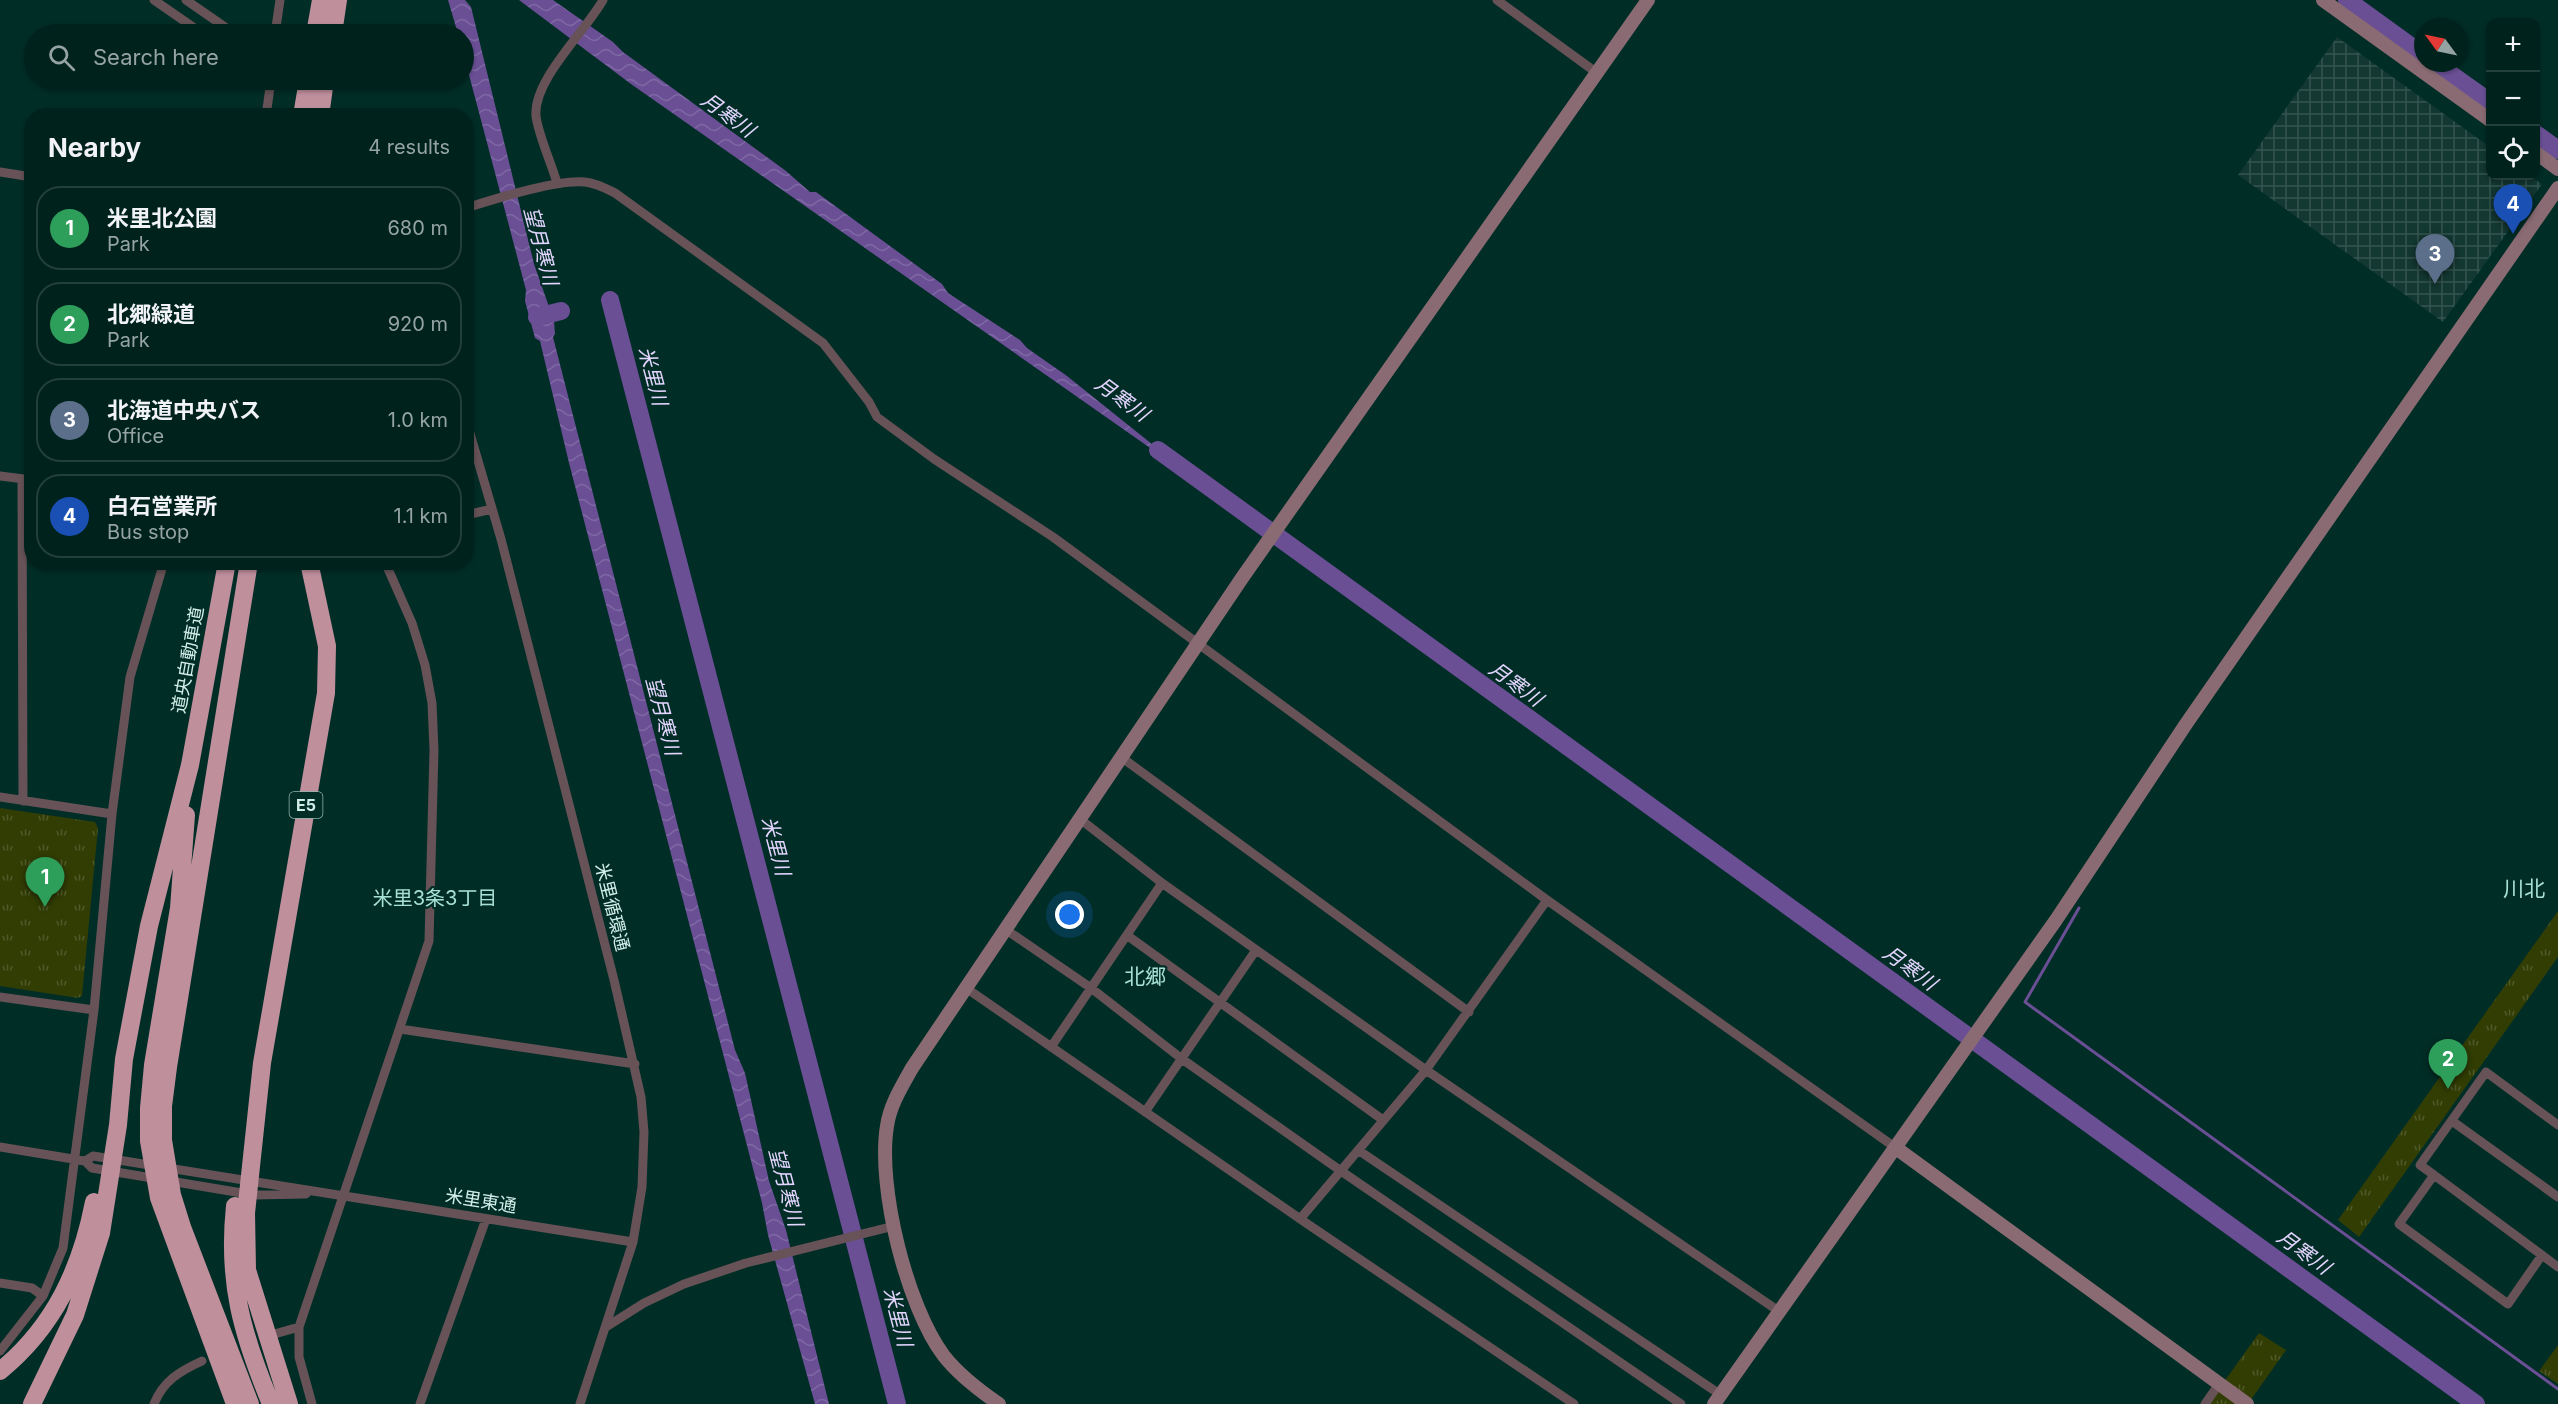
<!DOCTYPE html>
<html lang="en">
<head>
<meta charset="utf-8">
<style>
  body { margin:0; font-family:Inter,"Noto Sans JP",sans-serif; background:#0e2f29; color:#f1f3f6 }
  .controls { position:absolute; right:18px; top:18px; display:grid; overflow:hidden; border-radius:12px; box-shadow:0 2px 4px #0004 }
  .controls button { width:54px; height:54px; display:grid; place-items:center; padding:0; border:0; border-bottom:2px solid #223f3b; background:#00221c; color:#f1f3f6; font:30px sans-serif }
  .compass { position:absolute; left:2414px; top:18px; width:54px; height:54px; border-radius:50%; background:#00221c; box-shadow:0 2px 4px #0004; rotate:303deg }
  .you { position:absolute; left:1070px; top:915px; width:21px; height:21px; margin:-15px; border:4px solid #fff; border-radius:50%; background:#1a73e8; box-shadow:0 0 0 9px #1a73e833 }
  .badge { display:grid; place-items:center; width:39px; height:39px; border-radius:50%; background:#f19ab4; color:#fff; font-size:20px; font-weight:700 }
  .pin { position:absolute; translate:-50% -50px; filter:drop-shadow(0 2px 3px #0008) }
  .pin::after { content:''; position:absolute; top:32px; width:21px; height:18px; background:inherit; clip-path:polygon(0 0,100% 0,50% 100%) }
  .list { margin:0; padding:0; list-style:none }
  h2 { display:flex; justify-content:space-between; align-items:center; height:78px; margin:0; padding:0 24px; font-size:26px }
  h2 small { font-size:20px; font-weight:400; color:#95a4a3 }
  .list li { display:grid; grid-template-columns:39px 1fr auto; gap:18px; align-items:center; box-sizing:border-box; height:84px; margin:0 12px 12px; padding:0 12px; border:2px solid #223f3b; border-radius:24px }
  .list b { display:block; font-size:22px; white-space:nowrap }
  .list p { margin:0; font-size:20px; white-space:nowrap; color:#95a4a3 }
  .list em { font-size:20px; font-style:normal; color:#95a4a3 }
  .icon { flex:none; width:33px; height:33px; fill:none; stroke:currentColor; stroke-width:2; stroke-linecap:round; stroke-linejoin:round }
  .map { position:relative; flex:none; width:2558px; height:1404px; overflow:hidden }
  .search { position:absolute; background:#00221c; box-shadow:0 2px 4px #0004; left:24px; top:24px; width:450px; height:66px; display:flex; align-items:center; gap:15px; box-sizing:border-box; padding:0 21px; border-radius:33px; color:#95a4a3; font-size:22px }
  .panel { position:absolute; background:#00221c; box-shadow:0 2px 4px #0004; left:24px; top:108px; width:450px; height:462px; border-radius:24px }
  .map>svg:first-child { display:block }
</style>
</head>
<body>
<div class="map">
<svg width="2558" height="1404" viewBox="0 0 2558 1404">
  <defs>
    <pattern id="industrial-grid" width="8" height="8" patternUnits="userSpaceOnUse" patternTransform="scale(1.5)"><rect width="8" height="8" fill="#133731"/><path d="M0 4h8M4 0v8" fill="none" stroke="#34544f"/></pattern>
    <pattern id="grass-tufts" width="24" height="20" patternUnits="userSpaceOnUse" patternTransform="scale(1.5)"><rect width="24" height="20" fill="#323d04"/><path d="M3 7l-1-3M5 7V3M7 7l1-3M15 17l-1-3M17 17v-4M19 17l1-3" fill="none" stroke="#4f5929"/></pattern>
    <pattern id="water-waves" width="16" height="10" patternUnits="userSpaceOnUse" patternTransform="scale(1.5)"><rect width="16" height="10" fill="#6a4f95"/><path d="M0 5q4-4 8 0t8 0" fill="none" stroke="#7e69a4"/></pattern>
  </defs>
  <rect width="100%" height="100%" fill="#002d26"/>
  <path fill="url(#industrial-grid)" d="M2337,37L2490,147V176H2530L2542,184L2443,322L2238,175Z"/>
  <path fill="url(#grass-tufts)" d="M0,808L95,822L98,828L82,996L78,998L0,986Z
    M2558,911V957L2359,1237L2338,1220Z
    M2259,1333L2286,1350L2248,1404H2208Z
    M2558,1345V1384L2539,1371Z"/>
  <path fill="url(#water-waves)" d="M448,0H465L471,7L534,264L554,321L555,334L553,337L735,1050L745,1073L769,1181L786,1230L829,1404H815L768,1235L762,1203L569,463L540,341L535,338L525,301L526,290L464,56V34H458Z
    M519,0H553L613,42L623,52L786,171L810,192H816L942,284L948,293L1020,340L1027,348L1067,376L1203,485L631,84Z"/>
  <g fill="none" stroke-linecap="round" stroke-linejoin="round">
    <path stroke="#6a4f95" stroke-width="3" d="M2079,908L2025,1002L2558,1389"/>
    <path stroke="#6a4f95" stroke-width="18" d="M2347,0L2423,55
      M2435,63L2490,102
      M2536,134L2558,150
      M610,300L897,1404
      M537,317L561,311
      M1158,450L2476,1404"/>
    <path stroke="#665257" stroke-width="9" d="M154,0L203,34
      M186,0L235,34
      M1497,0L1597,73
      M275,34L280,0
      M266,116L271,80
      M0,172L32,177
      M557,183C552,165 538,134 536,116C533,80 585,32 603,0
      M466,208C495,199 557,179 585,182C596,183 605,188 615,193L823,343L869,402L877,417L934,459L1053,537L1547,900L1896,1148
      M466,420L501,539L614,980L641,1097L644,1132L642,1187L633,1242L580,1404
      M0,476L32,480
      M22,479L23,801
      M466,515L492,509
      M1121,757L1469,1012
      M0,797L112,814
      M1080,819L1162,883L1426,1070L1780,1312
      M1005,929L1091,988L1182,1059L1341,1171L1681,1404
      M1128,936L1383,1120
      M966,988L1309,1225L1574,1404
      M0,997L94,1010
      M400,1029L635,1064
      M1051,1047L1162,883
      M1145,1112L1256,950
      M2452,1121L2558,1197
      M0,1147L85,1161L92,1168L254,1195L306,1194
      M1358,1150L1721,1395
      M85,1161L93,1156L633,1242
      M2434,1175L2558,1267
      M1300,1219L1426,1070L1547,900
      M2542,1255L2508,1304L2399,1224L2434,1175L2420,1165L2486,1072L2558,1125
      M0,1283L32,1288L43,1296
      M606,1327L644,1303L684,1284L746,1263L894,1226
      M264,1337L299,1327
      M0,1351L43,1296L63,1248L94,1010L112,814L130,677L164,562
      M154,1404C163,1381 180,1371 202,1361
      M312,1404L299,1357V1327L429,941L434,750L432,703L425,665L412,623L385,562
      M420,1404L486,1219
      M2205,1404L2219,1384"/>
    <path stroke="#8a6b73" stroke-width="14" d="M2323,0L2490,120
      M2536,153L2558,169
      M1896,1148L2247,1404
      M999,1404C980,1391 959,1375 944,1356C907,1307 877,1187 887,1126C890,1105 902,1086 912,1068L1242,578L1648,0
      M1714,1404L2056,920L2186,724L2558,188"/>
    <path stroke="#bf8f9c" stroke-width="18" d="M315,34L321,0
      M333,34L338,0
      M302,116L308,80
      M320,116L325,80
      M249,562L168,1067L163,1106V1140L172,1195L182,1227L250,1404
      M186,815L179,908L153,1065L149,1108V1141L159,1198L235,1404
      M235,1206C227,1282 242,1334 271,1404
      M0,1371C54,1327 81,1269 94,1202
      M32,1404L75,1315L101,1233L118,1125L124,1059L149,926L190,765L227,562
      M289,1404L247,1270L246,1213L262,1063L326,693L327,646L309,562"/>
  </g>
  <g text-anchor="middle" stroke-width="4.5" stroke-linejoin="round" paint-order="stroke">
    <rect fill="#002d26" stroke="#93b4ae" stroke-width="1.5" x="289.5" y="792" width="33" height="26" rx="4.5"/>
    <g font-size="16" font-weight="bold" fill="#d2eee8">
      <text x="306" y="811">E5</text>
    </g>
    <g font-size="18" fill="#d2eee8" stroke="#002d26">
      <text transform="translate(188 660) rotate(-80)" y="6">道央自動車道</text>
      <text transform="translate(612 907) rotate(76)" y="6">米里循環通</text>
      <text transform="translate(481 1201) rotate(9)" y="6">米里東通</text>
    </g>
    <g font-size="20" font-style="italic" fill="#e4d6ff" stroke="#002d26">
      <text transform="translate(728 115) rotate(36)" y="7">月寒川</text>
      <text transform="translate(541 246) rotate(75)" y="7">望月寒川</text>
      <text transform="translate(653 376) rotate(75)" y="7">米里川</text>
      <text transform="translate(1122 399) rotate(36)" y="7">月寒川</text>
      <text transform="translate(1516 684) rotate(36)" y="7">月寒川</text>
      <text transform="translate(663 716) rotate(75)" y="7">望月寒川</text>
      <text transform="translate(776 846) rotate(75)" y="7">米里川</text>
      <text transform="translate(1910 968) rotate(36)" y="7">月寒川</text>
      <text transform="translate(786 1187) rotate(75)" y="7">望月寒川</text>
      <text transform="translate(2304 1252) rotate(36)" y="7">月寒川</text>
      <text transform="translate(898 1317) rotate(75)" y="7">米里川</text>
    </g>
    <g font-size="20" fill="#a7e0d4" stroke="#002d26">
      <text x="435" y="905">米里3条3丁目</text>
    </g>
    <g font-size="21" fill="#a7e0d4" stroke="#002d26">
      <text x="2524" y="896">川北</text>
      <text x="1145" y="984">北郷</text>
    </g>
  </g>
</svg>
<div class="controls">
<button>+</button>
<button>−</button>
<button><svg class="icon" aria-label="locate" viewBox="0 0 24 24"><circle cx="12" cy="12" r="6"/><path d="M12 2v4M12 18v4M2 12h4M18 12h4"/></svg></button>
</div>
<svg class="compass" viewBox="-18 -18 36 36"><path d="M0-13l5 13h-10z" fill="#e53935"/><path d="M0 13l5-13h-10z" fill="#95a4a3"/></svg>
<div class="you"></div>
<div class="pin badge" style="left:45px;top:907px;background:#2e9e5b">1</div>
<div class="pin badge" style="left:2448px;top:1089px;background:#2e9e5b">2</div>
<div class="pin badge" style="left:2435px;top:284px;background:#5c6f8a">3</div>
<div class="pin badge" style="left:2513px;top:234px;background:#1a4fb4">4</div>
<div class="search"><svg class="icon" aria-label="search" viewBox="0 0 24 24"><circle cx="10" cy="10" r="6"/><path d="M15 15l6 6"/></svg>Search here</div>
<section class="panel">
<h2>Nearby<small>4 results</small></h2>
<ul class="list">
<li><span class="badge" style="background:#2e9e5b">1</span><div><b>米里北公園</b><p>Park</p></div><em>680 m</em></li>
<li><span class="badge" style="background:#2e9e5b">2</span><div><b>北郷緑道</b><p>Park</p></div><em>920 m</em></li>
<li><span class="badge" style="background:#5c6f8a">3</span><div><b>北海道中央バス</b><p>Office</p></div><em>1.0 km</em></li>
<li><span class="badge" style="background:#1a4fb4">4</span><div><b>白石営業所</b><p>Bus stop</p></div><em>1.1 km</em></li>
</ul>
</section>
</div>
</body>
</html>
